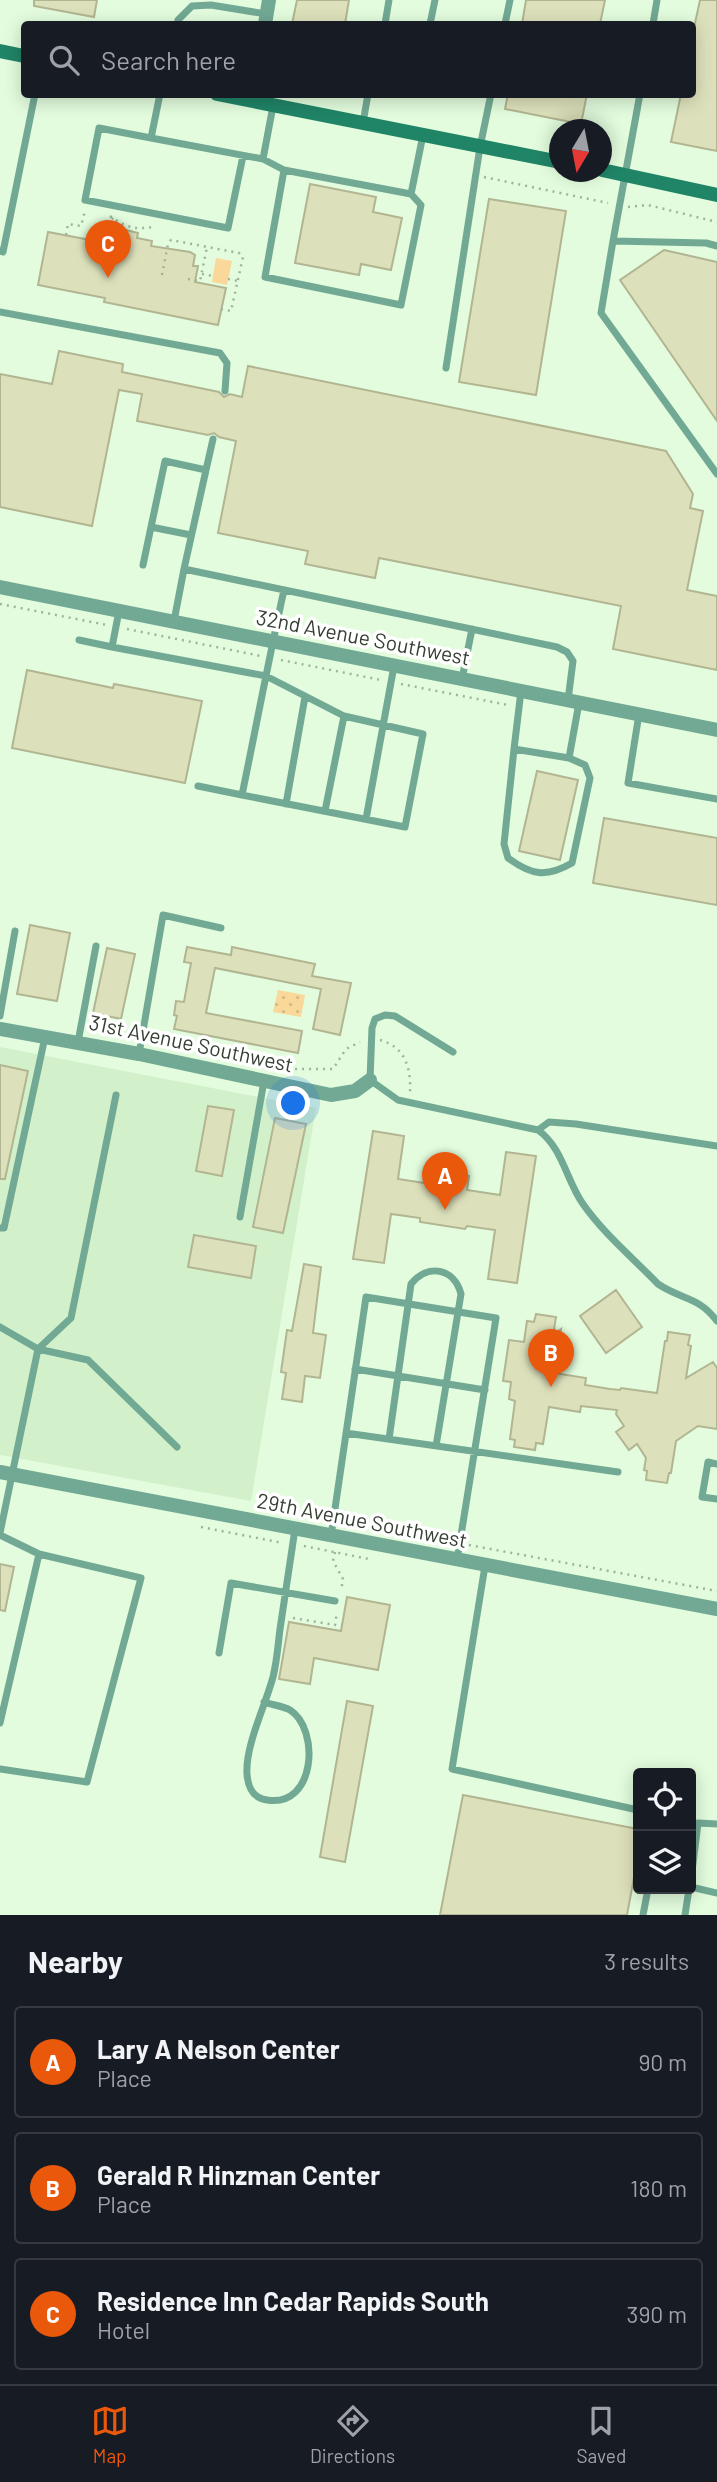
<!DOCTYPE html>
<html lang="en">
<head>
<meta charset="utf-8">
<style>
  body { margin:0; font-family:Barlow,sans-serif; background:#242831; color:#f1f3f6 }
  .controls { position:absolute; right:21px; bottom:21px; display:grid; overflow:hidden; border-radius:7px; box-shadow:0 4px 18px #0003 }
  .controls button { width:63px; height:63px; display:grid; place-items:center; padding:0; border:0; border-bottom:2px solid #363941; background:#171b24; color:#f1f3f6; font:35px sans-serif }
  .compass { position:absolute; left:549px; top:119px; width:63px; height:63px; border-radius:50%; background:#171b24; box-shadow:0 4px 18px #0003; rotate:190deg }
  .you { position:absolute; left:294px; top:1104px; width:24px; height:24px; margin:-18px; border:5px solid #fff; border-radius:50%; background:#1a73e8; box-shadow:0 0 0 10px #1a73e833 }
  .badge { display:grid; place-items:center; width:46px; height:46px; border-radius:50%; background:#ea580c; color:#fff; font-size:23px; font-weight:700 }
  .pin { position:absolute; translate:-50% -58px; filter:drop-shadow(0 2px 4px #0008) }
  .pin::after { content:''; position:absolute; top:37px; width:24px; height:21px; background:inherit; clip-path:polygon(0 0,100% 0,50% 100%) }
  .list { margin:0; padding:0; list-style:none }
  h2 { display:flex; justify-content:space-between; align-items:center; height:91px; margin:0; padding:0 28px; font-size:30px }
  h2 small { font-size:23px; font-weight:400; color:#9ea1a6 }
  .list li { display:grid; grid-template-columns:46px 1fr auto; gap:21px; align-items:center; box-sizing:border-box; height:112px; margin:0 14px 14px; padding:0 14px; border:2px solid #363941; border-radius:7px }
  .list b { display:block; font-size:26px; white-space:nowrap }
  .list p { margin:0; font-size:23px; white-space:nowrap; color:#9ea1a6 }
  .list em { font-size:23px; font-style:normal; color:#9ea1a6 }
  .icon { flex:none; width:38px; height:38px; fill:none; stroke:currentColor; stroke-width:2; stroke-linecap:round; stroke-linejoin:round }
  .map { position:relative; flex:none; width:717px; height:1915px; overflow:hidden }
  .search { position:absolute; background:#171b24; box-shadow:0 4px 18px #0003; left:21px; right:21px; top:21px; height:77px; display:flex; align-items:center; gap:18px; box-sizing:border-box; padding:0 24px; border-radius:7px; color:#9ea1a6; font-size:26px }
  .sheet { height:469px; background:#171b24 }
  nav { display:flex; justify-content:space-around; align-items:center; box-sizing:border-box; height:98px; border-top:2px solid #363941; background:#171b24; font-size:19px; color:#9ea1a6 }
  nav a { display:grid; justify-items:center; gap:4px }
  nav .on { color:#ea580c }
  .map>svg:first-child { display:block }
</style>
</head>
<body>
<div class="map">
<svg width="717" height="1915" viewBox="0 0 717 1915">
  <defs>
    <pattern id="park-dots" width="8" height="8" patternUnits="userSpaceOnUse" patternTransform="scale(1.75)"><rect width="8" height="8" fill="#f9d89a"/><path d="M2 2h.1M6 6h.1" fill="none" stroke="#d6ba85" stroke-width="1.8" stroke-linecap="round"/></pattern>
  </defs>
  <rect width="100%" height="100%" fill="#e2fcdd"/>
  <path fill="#d2f1cb" d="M0,1047L316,1108L251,1501L0,1455Z"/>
  <path fill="#f9d89a" d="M216,258L232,261L227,285L212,282Z"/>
  <path fill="url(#park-dots)" d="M278,990L305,995L301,1017L273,1012Z"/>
  <path fill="#dde1bb" stroke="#b2b591" stroke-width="2" d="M34,0H97L94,17L34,6Z
    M297,0H349L345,24H292Z
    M526,0H605L600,24H522Z
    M700,0H717V151L671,142L681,94H692V37Z
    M508,94H587L581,124L505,109Z
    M310,184L376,197L373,212L402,218L391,270L361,264L359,275L295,263Z
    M489,199L566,211L536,395L459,382Z
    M103,229L125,234L126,230L138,233L137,238L152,241L151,246L190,252L195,255L193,266H198L195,282L226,288L218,325L104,302L105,298L38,285L48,232L101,242Z
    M664,250L717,262V421L620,280Z
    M59,351L123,364L122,372L219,392L224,397L230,394L242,397L248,366L666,451L693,494L690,508L703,511L687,590L717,596V670L613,649L621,606L379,558L375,578L305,564L308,551L218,533L236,441L219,437L214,433L208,435L137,421L142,394L119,390L92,526L0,507V374L52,384Z
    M27,670L113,688L114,684L202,701L185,783L12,748Z
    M537,771L578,780L560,860L519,851Z
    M604,818L717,838V905L593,883Z
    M30,925L70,933L57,1001L17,994Z
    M187,947L231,955L232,947L315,964L312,976L351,983L340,1035L313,1029L321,989L215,968L206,1013L302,1031L298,1053L174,1029L177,1016L174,1015L176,1001L184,1002L191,963L184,962Z
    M107,948L135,954L121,1019L93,1013Z
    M0,1065L28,1071L5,1179H0Z
    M208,1106L234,1110L222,1176L196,1171Z
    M275,1118L306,1124L283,1233L253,1227Z
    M373,1131L404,1136L398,1179L431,1184L433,1170L469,1176L467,1190L500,1195L506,1152L536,1156L517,1283L488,1279L495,1230L467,1226L465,1229L420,1222V1218L391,1214L384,1263L353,1259Z
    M194,1235L256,1246L251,1278L188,1267Z
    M304,1264L321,1267L313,1333L326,1335L320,1378L305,1376L302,1402L282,1399L286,1373L281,1372L287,1330L292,1331Z
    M616,1290L642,1327L606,1353L580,1316Z
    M536,1314L556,1317L553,1335L561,1329L554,1373L586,1378L585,1385L610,1389L620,1390L621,1388L657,1393L665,1341H667L668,1332L690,1335L688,1345L691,1346L686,1378L713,1362L717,1368V1429L698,1426L676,1441L671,1473H669L667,1483L646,1480L647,1471L644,1470L646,1458L637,1444L629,1450L616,1432L624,1426L616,1414L617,1410L581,1406L580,1412L549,1407L543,1444L536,1443L535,1450L514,1447L515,1440L510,1439L515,1401L509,1399L511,1382L503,1381L509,1340L524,1342L527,1321L534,1322Z
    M0,1564L14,1567L5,1611L0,1610Z
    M347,1597L390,1605L378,1670L314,1658L310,1684L279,1679L289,1622L341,1631Z
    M347,1701L373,1706L345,1862L320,1857Z
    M463,1795L638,1829V1856L627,1915H440Z"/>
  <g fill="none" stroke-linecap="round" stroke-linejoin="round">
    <path stroke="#9fb39b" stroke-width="2.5" stroke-dasharray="2 5" stroke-linecap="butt" d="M484,177L608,203
      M628,207L648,205L717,222
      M110,216C124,227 138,231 156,226
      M66,235L68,224L81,226L85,211
      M99,249L94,248C92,232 100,225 113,218
      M202,274L213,276
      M162,275L168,244L171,240L239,253L243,257L231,311L221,309
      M188,279L200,281L207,247
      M228,279L238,281
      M0,604L107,625
      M127,629L261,656
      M281,660L381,680
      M401,684L508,705
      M380,1040C406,1047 411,1069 410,1092
      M192,1049L295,1069H333L346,1049L360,1042
      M273,1508L325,1518
      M342,1521L449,1541
      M201,1527L283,1543
      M469,1545L717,1591
      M304,1546L369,1559
      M335,1552L333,1561L343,1579L341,1591
      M293,1618L335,1625L337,1612"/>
    <path stroke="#72a994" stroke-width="7" d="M177,24L178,20L192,6L211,5L266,14
      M385,24L389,0
      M430,24L435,0
      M505,24L510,0
      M653,24L657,0
      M160,94L151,138L99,128L85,200L228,228L243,156
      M640,94L613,241L706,243L717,246
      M363,123L368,94
      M151,138L263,159L284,170L265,277L401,305L421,205L411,194L284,170
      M263,159L273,106
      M411,194L423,135
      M613,241L601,313L717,474
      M0,251L3,252L35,94
      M0,312L220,353L227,363L225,391
      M446,368L480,147L491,94
      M206,470L213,439
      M143,565L151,527
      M184,569L206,470L165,461L151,527L191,535
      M119,611L112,647L266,676L344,716L423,734L405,827L242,795C256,727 269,658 284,590
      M174,621L184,569L557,647L567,652L573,661L568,700
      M79,640L112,647
      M462,679L472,629
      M521,691L514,749L569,758L579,703
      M639,714L628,783L717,799
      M514,749L504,844L508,858C531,875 546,878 572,863L590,778L585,765L569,758
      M198,786L242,795
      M286,804L305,697
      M325,811L344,716
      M366,819L394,666
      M0,1016L15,931
      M78,1042L96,946
      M453,1052L395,1016L385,1015L375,1019L372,1028L370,1080L398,1100L538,1130C563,1148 566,1180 583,1204C604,1234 633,1258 658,1284C682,1300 698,1296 717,1321
      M139,1054L163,915L221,928
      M538,1130L549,1122L576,1124L717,1146
      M240,1217L264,1081
      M0,1228H4L45,1037
      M0,1327L38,1349L88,1360L177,1447
      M355,1369L485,1390
      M346,1433L618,1472
      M389,1439L411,1284C428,1263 454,1268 461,1294L436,1446
      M717,1464L708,1462L702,1497L717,1499
      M0,1533L38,1349L71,1318L116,1095
      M0,1535L39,1554L0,1723
      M331,1536L366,1297L496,1318L457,1560
      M485,1566L452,1769L638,1810
      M219,1653L231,1583L335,1601
      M264,1702C272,1705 283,1706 290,1710C320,1729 316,1808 267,1800C253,1798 248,1788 247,1774C245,1746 266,1704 273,1677C277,1661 278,1645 280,1629C285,1596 290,1563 295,1529
      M0,1769L87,1782L141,1578L39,1554
      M691,1879L698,1823L717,1824
      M691,1887L717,1893
      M643,1915L648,1889
      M685,1915L689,1889"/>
    <path stroke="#72a994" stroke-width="14" d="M265,24L269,0
      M0,587L717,730
      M0,1029L139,1054L331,1095L355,1091L370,1080
      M0,1472L717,1609"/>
    <path stroke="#208467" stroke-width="14" d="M0,51L24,56
      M217,94L560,162
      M602,170L717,195"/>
  </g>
  <g text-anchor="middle" stroke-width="7" stroke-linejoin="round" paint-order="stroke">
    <g font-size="21" fill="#354033" stroke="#fff">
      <text transform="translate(363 638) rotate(11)" y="7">32nd Avenue Southwest</text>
      <text transform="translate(191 1044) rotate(12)" y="7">31st Avenue Southwest</text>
      <text transform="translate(362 1521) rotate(11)" y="7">29th Avenue Southwest</text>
    </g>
  </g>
</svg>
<div class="controls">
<button><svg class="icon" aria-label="locate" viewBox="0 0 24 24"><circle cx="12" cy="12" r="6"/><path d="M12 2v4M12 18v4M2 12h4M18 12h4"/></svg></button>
<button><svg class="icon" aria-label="layers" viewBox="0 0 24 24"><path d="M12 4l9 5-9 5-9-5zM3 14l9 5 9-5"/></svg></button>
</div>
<svg class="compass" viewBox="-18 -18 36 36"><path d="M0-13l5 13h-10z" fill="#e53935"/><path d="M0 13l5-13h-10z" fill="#9ea1a6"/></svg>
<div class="you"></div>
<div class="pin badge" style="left:445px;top:1210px">A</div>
<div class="pin badge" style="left:551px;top:1387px">B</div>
<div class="pin badge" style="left:108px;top:278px">C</div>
<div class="search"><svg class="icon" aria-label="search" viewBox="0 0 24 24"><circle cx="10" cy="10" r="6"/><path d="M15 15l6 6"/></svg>Search here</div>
</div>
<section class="sheet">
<h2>Nearby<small>3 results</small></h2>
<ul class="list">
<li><span class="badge">A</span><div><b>Lary A Nelson Center</b><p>Place</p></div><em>90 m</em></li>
<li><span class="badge">B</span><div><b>Gerald R Hinzman Center</b><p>Place</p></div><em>180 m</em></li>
<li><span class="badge">C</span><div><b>Residence Inn Cedar Rapids South</b><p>Hotel</p></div><em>390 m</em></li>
</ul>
</section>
<nav>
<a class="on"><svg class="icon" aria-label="map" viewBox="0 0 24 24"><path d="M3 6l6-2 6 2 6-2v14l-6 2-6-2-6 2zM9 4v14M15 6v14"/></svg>Map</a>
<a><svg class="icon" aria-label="directions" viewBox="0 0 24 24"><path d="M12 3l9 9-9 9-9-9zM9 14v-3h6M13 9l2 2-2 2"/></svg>Directions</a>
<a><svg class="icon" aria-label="saved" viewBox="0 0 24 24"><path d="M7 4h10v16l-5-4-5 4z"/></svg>Saved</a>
</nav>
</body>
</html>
